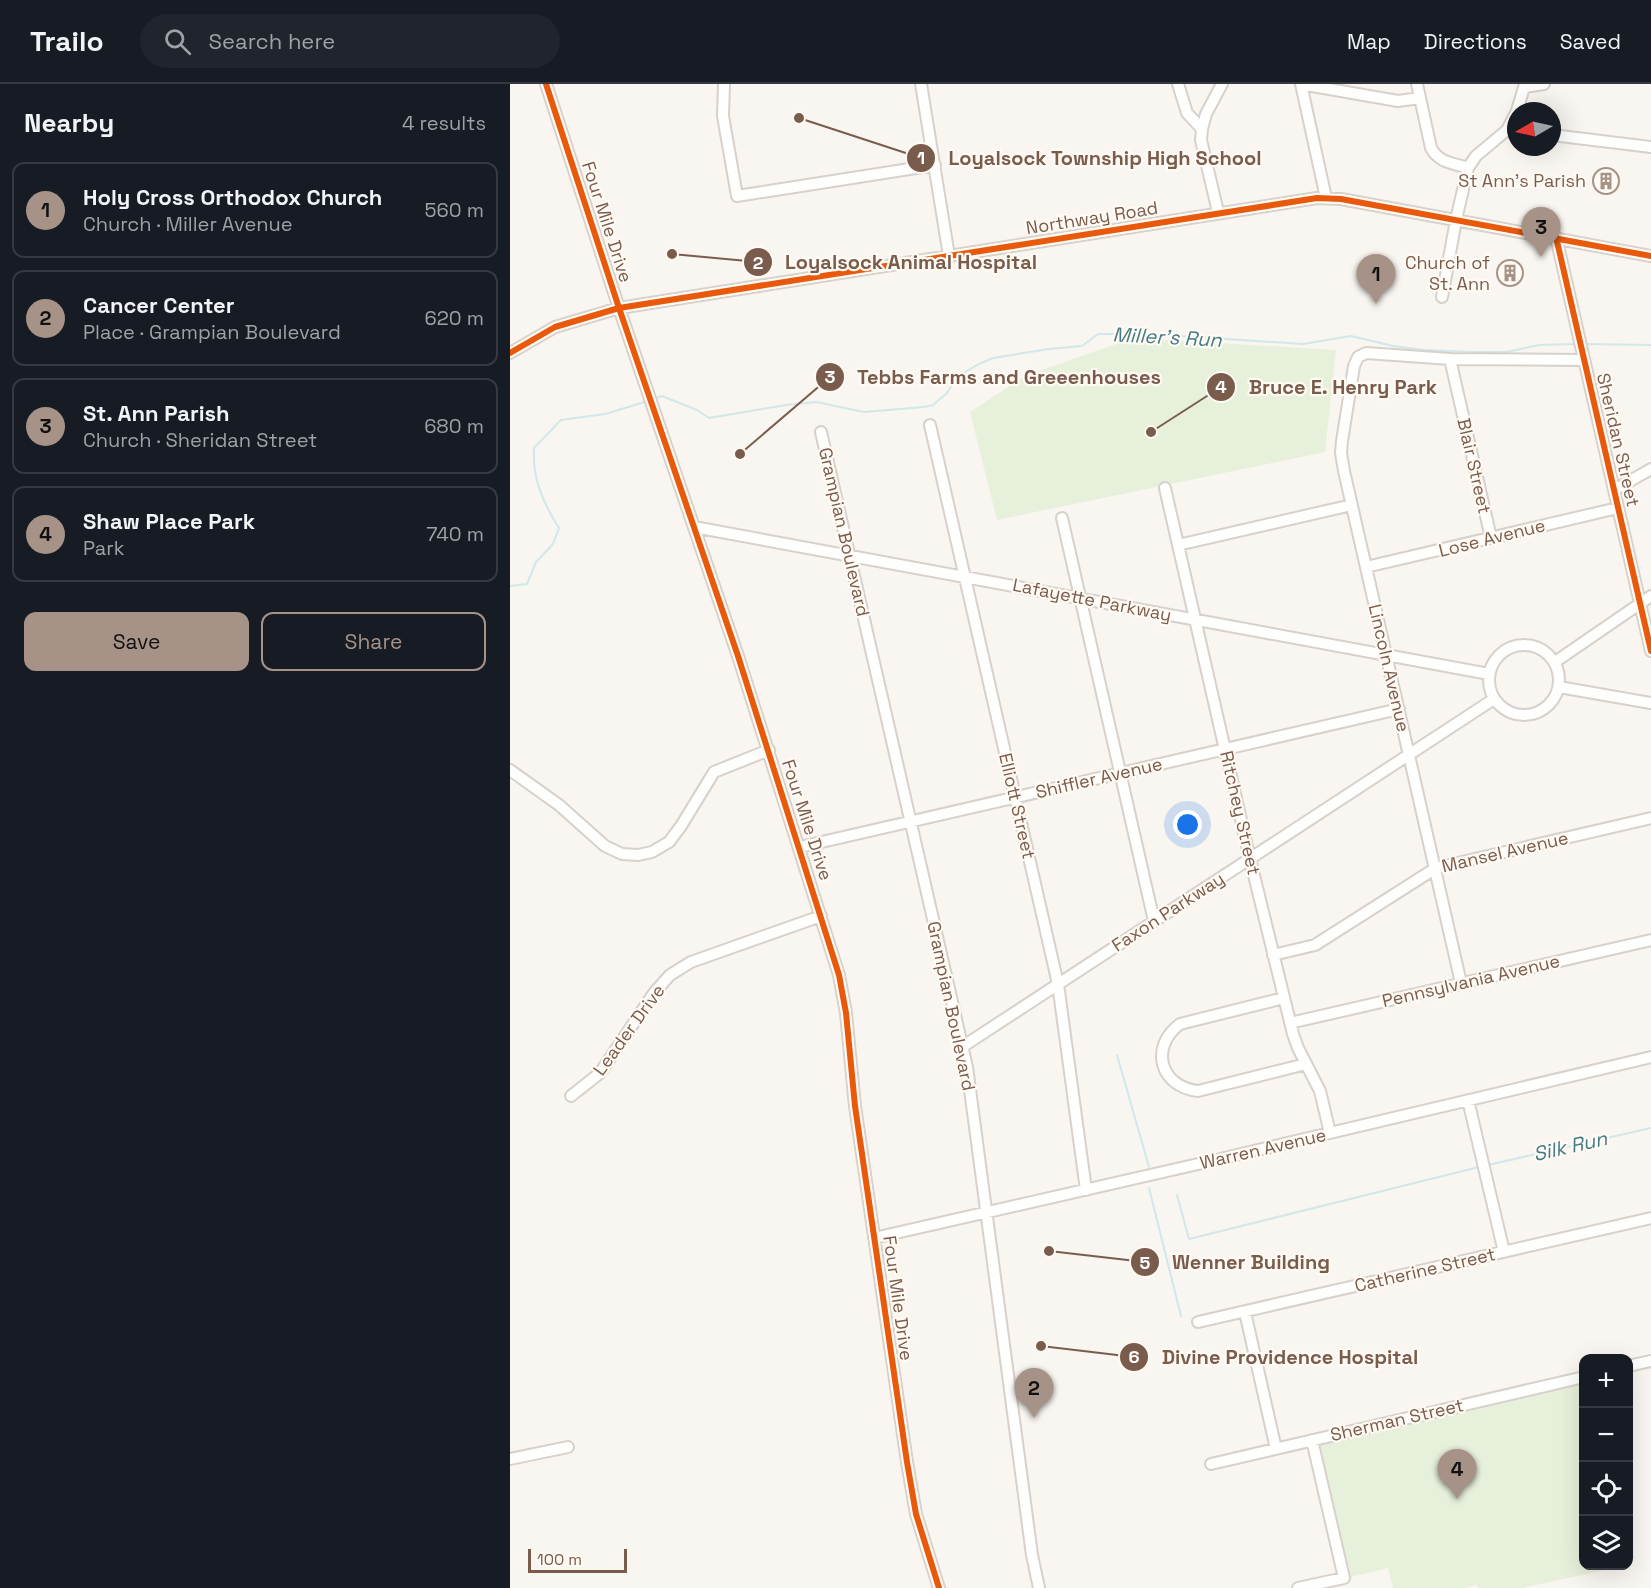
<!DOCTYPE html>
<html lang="en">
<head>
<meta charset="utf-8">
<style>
  body { margin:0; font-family:"Space Grotesk",sans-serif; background:#20242c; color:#f1f3f6 }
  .controls { position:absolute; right:18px; bottom:18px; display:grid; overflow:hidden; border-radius:12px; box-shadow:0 6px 24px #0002 }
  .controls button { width:54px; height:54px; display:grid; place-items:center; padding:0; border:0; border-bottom:2px solid #363941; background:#171b24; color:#f1f3f6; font:30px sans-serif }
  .compass { position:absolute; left:997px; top:18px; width:54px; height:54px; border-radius:50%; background:#171b24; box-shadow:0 6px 24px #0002; rotate:261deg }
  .scale { position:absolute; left:18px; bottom:15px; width:99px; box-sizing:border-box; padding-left:6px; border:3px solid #7a5c4d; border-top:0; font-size:16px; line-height:21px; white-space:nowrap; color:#7a5c4d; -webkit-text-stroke:4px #fffaf3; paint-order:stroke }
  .you { position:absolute; left:678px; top:741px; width:21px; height:21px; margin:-15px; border:4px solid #fff; border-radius:50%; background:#1a73e8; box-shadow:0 0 0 9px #1a73e833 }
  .badge { display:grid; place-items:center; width:39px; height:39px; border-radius:50%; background:#a69286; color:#111; font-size:20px; font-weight:700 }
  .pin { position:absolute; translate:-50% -50px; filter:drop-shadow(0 2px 3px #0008) }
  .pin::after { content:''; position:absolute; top:32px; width:21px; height:18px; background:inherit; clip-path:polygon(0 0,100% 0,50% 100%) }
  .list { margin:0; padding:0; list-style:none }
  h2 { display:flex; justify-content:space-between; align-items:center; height:78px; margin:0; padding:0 24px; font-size:26px }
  h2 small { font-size:20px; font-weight:400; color:#9ea1a6 }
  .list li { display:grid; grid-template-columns:39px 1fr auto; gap:18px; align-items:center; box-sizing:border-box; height:96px; margin:0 12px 12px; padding:0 12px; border:2px solid #363941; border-radius:12px }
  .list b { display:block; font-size:22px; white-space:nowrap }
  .list p { margin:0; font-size:20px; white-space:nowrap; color:#9ea1a6 }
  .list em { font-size:20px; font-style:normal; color:#9ea1a6 }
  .actions { display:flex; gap:12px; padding:18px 24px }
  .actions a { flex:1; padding:14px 0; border:2px solid #a69286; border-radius:12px; text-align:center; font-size:21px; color:#a69286 }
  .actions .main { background:#a69286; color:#111 }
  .icon { flex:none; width:33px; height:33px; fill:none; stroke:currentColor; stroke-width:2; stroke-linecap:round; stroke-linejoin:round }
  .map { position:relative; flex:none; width:1141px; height:1504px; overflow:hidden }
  header { display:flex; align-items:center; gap:36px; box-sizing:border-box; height:84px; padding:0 30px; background:#171b24; border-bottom:2px solid #363941 }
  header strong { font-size:28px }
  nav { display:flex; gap:33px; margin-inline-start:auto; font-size:21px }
  .search { width:420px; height:54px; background:#20242c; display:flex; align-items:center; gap:15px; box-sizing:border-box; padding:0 21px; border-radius:33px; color:#9ea1a6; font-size:22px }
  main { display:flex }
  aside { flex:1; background:#171b24 }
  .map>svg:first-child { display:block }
</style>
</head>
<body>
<header>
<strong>Trailo</strong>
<div class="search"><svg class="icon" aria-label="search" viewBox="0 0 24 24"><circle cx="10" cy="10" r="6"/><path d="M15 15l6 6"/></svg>Search here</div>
<nav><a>Map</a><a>Directions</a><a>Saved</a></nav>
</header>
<main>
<aside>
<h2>Nearby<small>4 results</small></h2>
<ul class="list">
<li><span class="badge">1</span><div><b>Holy Cross Orthodox Church</b><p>Church · Miller Avenue</p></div><em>560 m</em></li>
<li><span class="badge">2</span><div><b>Cancer Center</b><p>Place · Grampian Boulevard</p></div><em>620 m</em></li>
<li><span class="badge">3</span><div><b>St. Ann Parish</b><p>Church · Sheridan Street</p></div><em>680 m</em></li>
<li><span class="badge">4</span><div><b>Shaw Place Park</b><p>Park</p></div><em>740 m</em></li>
</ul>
<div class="actions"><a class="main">Save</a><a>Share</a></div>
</aside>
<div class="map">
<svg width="1141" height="1504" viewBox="0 0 1141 1504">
  <rect width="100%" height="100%" fill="#f9f5f0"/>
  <path fill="#e7f0db" d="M623,254L826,266L815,368L487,436L460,328L515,292Z
    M1073,1298L1074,1482H1114L1012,1504H968L966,1501L956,1504H883L878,1484L841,1493L808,1362Z"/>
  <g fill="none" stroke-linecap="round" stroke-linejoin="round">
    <path stroke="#d0e8ea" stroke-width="2" d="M1074,260L1141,261
      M144,315L152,312L187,326L199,334L276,321L306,318L354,328L414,323L423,321L437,309L447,293L467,281L483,274L539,265L572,262L588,250H639L793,260L841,252L883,262L914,266L963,268H997L1029,261L1066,260
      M0,502L17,500L26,478L43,460L49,444C33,419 22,394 24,364L51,336L95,330L138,317
      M607,971L639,1083
      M978,1081L1141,1044
      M639,1104L671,1232
      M667,1111L679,1155L969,1083"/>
    <defs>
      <path id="minor" d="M36,0L109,224L228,572L329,891L336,929L345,1022L397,1378L406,1430L429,1504
        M214,0L213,32L227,112L425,81
        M411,0L439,172
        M668,0L677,29L692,45L691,56L708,128
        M791,0L888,17L910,14
        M791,0L816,114
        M907,0L921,64C929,79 943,79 958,84
        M1015,3L1034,0
        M1007,27L1015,0
        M692,45L696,30L712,0
        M1042,51L1141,63
        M1046,153L1141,567
        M932,213L946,136L958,84L966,72L997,46L1006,29
        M0,269L45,243L109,224L807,114L831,115L1141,172
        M940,275L981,454
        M420,341L548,900L576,1106
        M311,348L457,983L522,1471L529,1504
        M655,404L740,775L783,950L788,964L810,1007L820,1049
        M1104,406L1141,385
        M552,434L644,837
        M184,443L979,590
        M668,461L842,421
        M856,483L1108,424
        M979 596a35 35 0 1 1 70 0a35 35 0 1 1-70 0Z
        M1045,578L1141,512
        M1049,603L1141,619
        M0,686L49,721L95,762L112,770L128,771L142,768L159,758L171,742L204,688L259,666
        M290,763L889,625
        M763,871L805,861L926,784L1141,734
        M951,899L834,387L831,369L832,357L844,282L848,273L856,269L940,275L1074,276
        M774,914L670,940C639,963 650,1003 688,1007L796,980
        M780,939L1141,856
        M452,963L984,615
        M61,1012L90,989L144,909L160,891L181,878L311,832
        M958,1016L994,1168
        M364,1154L710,1075L1141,973
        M735,1228L766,1365
        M688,1238L1141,1134
        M1118,1282L1141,1277
        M0,1375L58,1363
        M701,1380L1074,1293
        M788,1504L834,1494L802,1356"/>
    </defs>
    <use href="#minor" stroke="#d7d1cb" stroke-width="14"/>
    <use href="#minor" stroke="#fefefd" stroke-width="10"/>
    <defs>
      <path id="cycleway" d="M36,0L109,224L228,572L329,891L336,929L345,1022L397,1378L406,1430L429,1504
        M1046,153L1141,567
        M0,269L45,243L109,224L807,114L831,115L1141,172"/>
    </defs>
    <use href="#cycleway" stroke="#fffaf3" stroke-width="10"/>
    <use href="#cycleway" stroke="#e8590c" stroke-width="6"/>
  </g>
  <defs>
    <symbol id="building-ring" viewBox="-11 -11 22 22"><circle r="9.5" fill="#fffaf3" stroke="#a69286" stroke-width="1.5"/><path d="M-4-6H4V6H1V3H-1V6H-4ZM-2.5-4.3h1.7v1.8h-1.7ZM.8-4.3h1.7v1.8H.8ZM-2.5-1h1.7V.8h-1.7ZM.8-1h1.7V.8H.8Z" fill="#a69286"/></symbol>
  </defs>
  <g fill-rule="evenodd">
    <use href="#building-ring" x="1081" y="82" width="30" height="30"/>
    <use href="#building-ring" x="985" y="174" width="30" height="30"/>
  </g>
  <g text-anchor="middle" stroke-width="4.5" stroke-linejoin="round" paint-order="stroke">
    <g font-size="18" fill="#7a5c4d" stroke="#fffaf3" text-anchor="end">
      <text x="1076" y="103">St Ann's Parish</text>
      <text x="980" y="185">Church of<tspan x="980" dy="21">St. Ann</tspan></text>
    </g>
    <g font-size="18" fill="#7a5c4d" stroke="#fffaf3">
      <text transform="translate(582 134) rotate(-9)" y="6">Northway Road</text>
      <text transform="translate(97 138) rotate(72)" y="6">Four Mile Drive</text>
      <text transform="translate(1108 356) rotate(77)" y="6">Sheridan Street</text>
      <text transform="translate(964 382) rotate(77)" y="6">Blair Street</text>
      <text transform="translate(334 448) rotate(77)" y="6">Grampian Boulevard</text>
      <text transform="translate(982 454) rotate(-14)" y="6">Lose Avenue</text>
      <text transform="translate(582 516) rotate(11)" y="6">Lafayette Parkway</text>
      <text transform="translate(879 584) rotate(77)" y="6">Lincoln Avenue</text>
      <text transform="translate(589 694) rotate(-13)" y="6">Shiffler Avenue</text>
      <text transform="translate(507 722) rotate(77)" y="6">Elliott Street</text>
      <text transform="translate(730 729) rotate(77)" y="6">Ritchey Street</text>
      <text transform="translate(297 736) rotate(72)" y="6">Four Mile Drive</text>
      <text transform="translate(995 768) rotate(-13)" y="6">Mansel Avenue</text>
      <text transform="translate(658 828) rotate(-33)" y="6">Faxon Parkway</text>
      <text transform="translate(961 897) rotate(-13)" y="6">Pennsylvania Avenue</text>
      <text transform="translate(441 922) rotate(78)" y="6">Grampian Boulevard</text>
      <text transform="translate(119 946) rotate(-54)" y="6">Leader Drive</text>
      <text transform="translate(753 1065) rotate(-13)" y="6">Warren Avenue</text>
      <text transform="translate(915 1186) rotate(-13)" y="6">Catherine Street</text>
      <text transform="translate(388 1214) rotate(82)" y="6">Four Mile Drive</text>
      <text transform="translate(887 1336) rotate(-13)" y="6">Sherman Street</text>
    </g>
    <g font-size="20" font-style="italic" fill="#437c86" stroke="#fffaf3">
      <text transform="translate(657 253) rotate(3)" y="7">Miller's Run</text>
      <text transform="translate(1060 1062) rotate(-13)" y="7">Silk Run</text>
    </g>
  </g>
  <path fill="none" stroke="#7a5c4d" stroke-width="2" d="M289 34L411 74M162 170L248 178M230 370L320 293M641 348L711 303M539 1167L635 1178M531 1262L624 1273"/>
  <g fill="#7a5c4d" stroke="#fffaf3" stroke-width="2">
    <circle cx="289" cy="34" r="6"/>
    <circle cx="162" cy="170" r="6"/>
    <circle cx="230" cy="370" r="6"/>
    <circle cx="641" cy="348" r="6"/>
    <circle cx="539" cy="1167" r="6"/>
    <circle cx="531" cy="1262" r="6"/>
    <circle cx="411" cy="74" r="15"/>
    <circle cx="248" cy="178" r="15"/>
    <circle cx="320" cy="293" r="15"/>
    <circle cx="711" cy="303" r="15"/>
    <circle cx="635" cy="1178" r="15"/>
    <circle cx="624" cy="1273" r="15"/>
  </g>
  <g font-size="18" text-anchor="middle" font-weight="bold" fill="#fff">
    <text x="411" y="80">1</text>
    <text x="248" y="185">2</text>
    <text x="320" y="299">3</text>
    <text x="711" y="309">4</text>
    <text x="635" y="1185">5</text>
    <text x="624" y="1279">6</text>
  </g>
  <g font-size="20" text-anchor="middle" font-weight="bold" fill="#7a5c4d" stroke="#fffaf3" stroke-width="4.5" stroke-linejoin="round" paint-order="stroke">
    <text x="595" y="81">Loyalsock Township High School</text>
    <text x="401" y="185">Loyalsock Animal Hospital</text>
    <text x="499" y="300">Tebbs Farms and Greeenhouses</text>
    <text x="833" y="310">Bruce E. Henry Park</text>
    <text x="741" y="1185">Wenner Building</text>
    <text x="780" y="1280">Divine Providence Hospital</text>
  </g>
</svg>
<div class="controls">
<button>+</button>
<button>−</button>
<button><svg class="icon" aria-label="locate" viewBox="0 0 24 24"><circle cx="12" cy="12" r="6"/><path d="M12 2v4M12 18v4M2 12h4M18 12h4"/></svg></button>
<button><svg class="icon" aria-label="layers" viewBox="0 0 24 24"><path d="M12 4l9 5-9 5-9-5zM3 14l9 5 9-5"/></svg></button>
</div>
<svg class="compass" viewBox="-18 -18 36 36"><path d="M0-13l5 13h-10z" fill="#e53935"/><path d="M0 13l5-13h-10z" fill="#9ea1a6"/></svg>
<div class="scale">100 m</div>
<div class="you"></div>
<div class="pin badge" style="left:866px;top:220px">1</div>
<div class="pin badge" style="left:524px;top:1334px">2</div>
<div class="pin badge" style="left:1031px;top:173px">3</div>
<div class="pin badge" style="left:947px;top:1415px">4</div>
</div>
</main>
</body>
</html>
